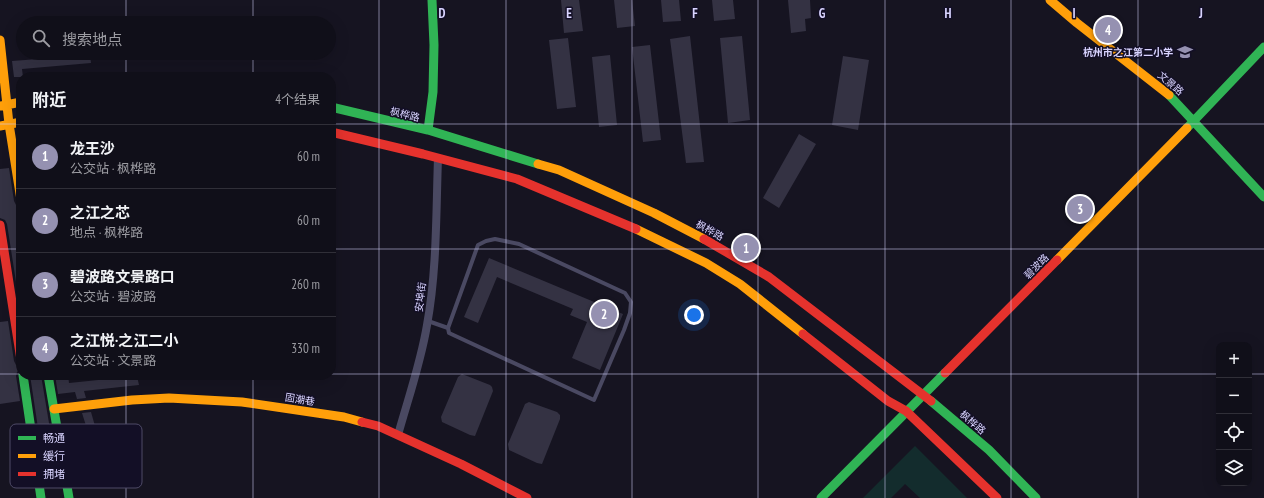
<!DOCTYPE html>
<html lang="zh">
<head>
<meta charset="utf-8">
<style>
  body { margin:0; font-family:"PT Sans Narrow","Noto Sans SC",sans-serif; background:#191822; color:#f1f3f6 }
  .controls { position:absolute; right:12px; bottom:12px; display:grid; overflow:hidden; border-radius:8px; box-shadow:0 4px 16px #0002 }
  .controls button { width:36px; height:36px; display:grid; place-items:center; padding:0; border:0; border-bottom:1px solid #302f38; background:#100f19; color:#f1f3f6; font:20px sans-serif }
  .you { position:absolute; left:694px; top:315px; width:14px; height:14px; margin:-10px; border:3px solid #fff; border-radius:50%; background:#1a73e8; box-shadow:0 0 0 6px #1a73e833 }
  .badge { display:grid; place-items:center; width:26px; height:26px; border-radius:50%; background:#9591b1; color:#fff; font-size:13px; font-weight:700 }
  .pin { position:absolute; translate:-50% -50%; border:2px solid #fff; box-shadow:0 1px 4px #0006 }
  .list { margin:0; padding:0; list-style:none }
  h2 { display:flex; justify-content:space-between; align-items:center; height:52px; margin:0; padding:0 16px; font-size:17px }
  h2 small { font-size:13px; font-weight:400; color:#9c9ca2 }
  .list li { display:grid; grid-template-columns:26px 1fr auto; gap:12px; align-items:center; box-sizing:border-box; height:64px; padding:0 16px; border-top:1px solid #302f38 }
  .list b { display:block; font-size:15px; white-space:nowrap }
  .list p { margin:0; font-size:13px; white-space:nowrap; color:#9c9ca2 }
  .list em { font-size:13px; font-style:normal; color:#9c9ca2 }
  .icon { flex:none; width:22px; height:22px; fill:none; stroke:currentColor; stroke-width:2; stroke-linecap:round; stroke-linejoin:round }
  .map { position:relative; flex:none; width:1264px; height:498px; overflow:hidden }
  .search { position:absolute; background:#100f19; box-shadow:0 4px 16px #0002; left:16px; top:16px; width:320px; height:44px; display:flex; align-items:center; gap:10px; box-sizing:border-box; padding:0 14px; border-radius:22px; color:#9c9ca2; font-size:15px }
  .panel { position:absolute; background:#100f19; box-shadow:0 4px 16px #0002; left:16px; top:72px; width:320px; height:308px; border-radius:16px }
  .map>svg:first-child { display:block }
</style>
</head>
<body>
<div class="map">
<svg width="1264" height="498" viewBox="0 0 1264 498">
  <rect width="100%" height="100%" fill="#161421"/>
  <path fill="#132c2d" d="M915,446L967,498H920L905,484L891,498H863Z"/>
  <path fill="#343243" d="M561,0H579L583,31L564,33Z
    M614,0H632L635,26L617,28Z
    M661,0H679L681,21L663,22Z
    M712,0H733L735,19L714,21Z
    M788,0H810L811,18L805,19L806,31L791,33Z
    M690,36L704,162L686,163L670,39Z
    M742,36L750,120L728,123L720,38Z
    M568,38L576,107L557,109L549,40Z
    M650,45L661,140L643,142L632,47Z
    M90,55L91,63L22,69L23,77H14L12,61Z
    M610,55L617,125L599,127L592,57Z
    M843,56L869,60L858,130L832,125Z
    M799,134L816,144L779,208L763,198Z
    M9,168L14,201L16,205L21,207V314L7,224L5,220L0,218V169Z
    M489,258L623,314L600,370L572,358L587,322L570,315L573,309L497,277L478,323L464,317Z
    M8,321L14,361L16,365L21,367V368L17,372L16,376L20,401L0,404V322Z
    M462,374L490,385L492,387L493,391L475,436L470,435L442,422L441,417L458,377Z
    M30,375H41L55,459L43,461Z
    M55,375H68L69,383L137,376L139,385L84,391L86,398L77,399L75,392L58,394Z
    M529,402L557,412L560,415V419L542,464L537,463L509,450L508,444L525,404Z
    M91,412L95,426L114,436L109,444L88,432L82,413Z"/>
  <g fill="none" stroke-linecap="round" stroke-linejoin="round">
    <path stroke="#4a4962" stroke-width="4" d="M428,321L448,328L478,245L486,241L495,239L519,244L625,293L631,302L630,313L624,330L594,400L449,333L448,328"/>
    <path stroke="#4a4962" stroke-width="8" d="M398,435C408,399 421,362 427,325C437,270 436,214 438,158"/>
    <path stroke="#30b455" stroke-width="9" d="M1169,95L1264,197
      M331,107L428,130L538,164
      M1187,128L1264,47
      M428,130L433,92L434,45L432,0
      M23,375L41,498
      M48,375L69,498
      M931,401L989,450L1036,498
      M821,498L945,373"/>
    <path stroke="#ff9f0a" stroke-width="9" d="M1050,0L1077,23L1169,95
      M0,40L9,124L21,200
      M1,106L21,102
      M0,126L21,122
      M538,164L559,170L654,213L704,239
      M636,229L706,263L740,284L803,334
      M1057,260L1187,128
      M54,409L132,400L169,398L242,402L344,417L362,422"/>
    <path stroke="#e5322d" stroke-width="9" d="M331,132L423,154L517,179L636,229
      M0,225L21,360
      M704,239L769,277L931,401
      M803,334L888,401L906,411L997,498
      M945,373L1057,260
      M362,422L378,426L461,464L527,498"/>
  </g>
  <path fill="none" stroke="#d9d4ff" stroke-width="1" stroke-opacity="0.55" d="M126,0V23M253,0V23M379,0V498M506,0V498M632,0V498M758,0V498M885,0V498M1011,0V498M1138,0V498M126,53V77M253,53V77M0,124H21M331,124H1264M0,249H21M331,249H1264M0,374H21M331,374H1219M1249,374H1264M126,375V498M253,375V498"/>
  <defs>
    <symbol id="school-bare" viewBox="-9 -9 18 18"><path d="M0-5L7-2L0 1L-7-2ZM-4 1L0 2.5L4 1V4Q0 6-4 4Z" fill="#9591b1" stroke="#130f26" stroke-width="2.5" paint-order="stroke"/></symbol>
  </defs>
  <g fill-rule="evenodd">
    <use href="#school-bare" x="1174" y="41" width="22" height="22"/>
  </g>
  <g text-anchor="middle" stroke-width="3" stroke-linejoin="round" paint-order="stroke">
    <g font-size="10" font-weight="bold" fill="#d9d4ff" stroke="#130f26" text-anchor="end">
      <text x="1173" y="56">杭州市之江第二小学</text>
    </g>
    <g font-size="10" fill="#d9d4ff" stroke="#130f26">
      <text transform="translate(1171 83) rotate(41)" y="4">文景路</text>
      <text transform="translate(405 114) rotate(14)" y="4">枫桦路</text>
      <text transform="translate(710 230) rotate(29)" y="4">枫桦路</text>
      <text transform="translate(1036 266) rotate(-45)" y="4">碧波路</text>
      <text transform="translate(420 297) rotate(-83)" y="4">安埠街</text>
      <text transform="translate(300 399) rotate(9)" y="4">固潮巷</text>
      <text transform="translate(973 422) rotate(41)" y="4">枫桦路</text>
    </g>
  </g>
  <rect x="10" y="424" width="132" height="64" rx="6" fill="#130f26" stroke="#4e4a67" stroke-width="1"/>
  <rect x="18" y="436" width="18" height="4" fill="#30b455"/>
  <rect x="18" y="454" width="18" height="4" fill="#ff9f0a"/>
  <rect x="18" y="472" width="18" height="4" fill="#e5322d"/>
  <g font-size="11" fill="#d9d4ff">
    <text x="43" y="442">畅通</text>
    <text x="43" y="460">缓行</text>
    <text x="43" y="478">拥堵</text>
  </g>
  <g font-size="13" text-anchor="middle" font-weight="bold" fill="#d9d4ff" stroke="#130f26" stroke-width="3" stroke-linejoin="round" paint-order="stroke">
    <text x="442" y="18">D</text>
    <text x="569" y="18">E</text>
    <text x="695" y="18">F</text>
    <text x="822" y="18">G</text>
    <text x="948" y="18">H</text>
    <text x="1074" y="18">I</text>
    <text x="1201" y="18">J</text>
  </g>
</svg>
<div class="controls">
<button>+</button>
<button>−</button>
<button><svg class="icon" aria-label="locate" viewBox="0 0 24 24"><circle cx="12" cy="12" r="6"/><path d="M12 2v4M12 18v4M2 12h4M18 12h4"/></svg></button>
<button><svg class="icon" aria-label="layers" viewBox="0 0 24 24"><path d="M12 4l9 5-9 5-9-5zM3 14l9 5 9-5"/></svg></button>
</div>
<div class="you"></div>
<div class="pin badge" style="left:746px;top:248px">1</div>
<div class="pin badge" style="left:604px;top:314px">2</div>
<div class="pin badge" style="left:1080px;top:209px">3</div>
<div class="pin badge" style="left:1108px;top:30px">4</div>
<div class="search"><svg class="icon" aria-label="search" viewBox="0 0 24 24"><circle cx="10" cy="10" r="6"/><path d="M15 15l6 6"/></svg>搜索地点</div>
<section class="panel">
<h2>附近<small>4个结果</small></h2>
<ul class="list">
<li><span class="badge">1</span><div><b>龙王沙</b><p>公交站 · 枫桦路</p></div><em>60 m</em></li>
<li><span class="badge">2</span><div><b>之江之芯</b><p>地点 · 枫桦路</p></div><em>60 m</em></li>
<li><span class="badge">3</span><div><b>碧波路文景路口</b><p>公交站 · 碧波路</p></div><em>260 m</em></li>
<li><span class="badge">4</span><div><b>之江悦·之江二小</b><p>公交站 · 文景路</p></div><em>330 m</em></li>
</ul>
</section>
</div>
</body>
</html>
